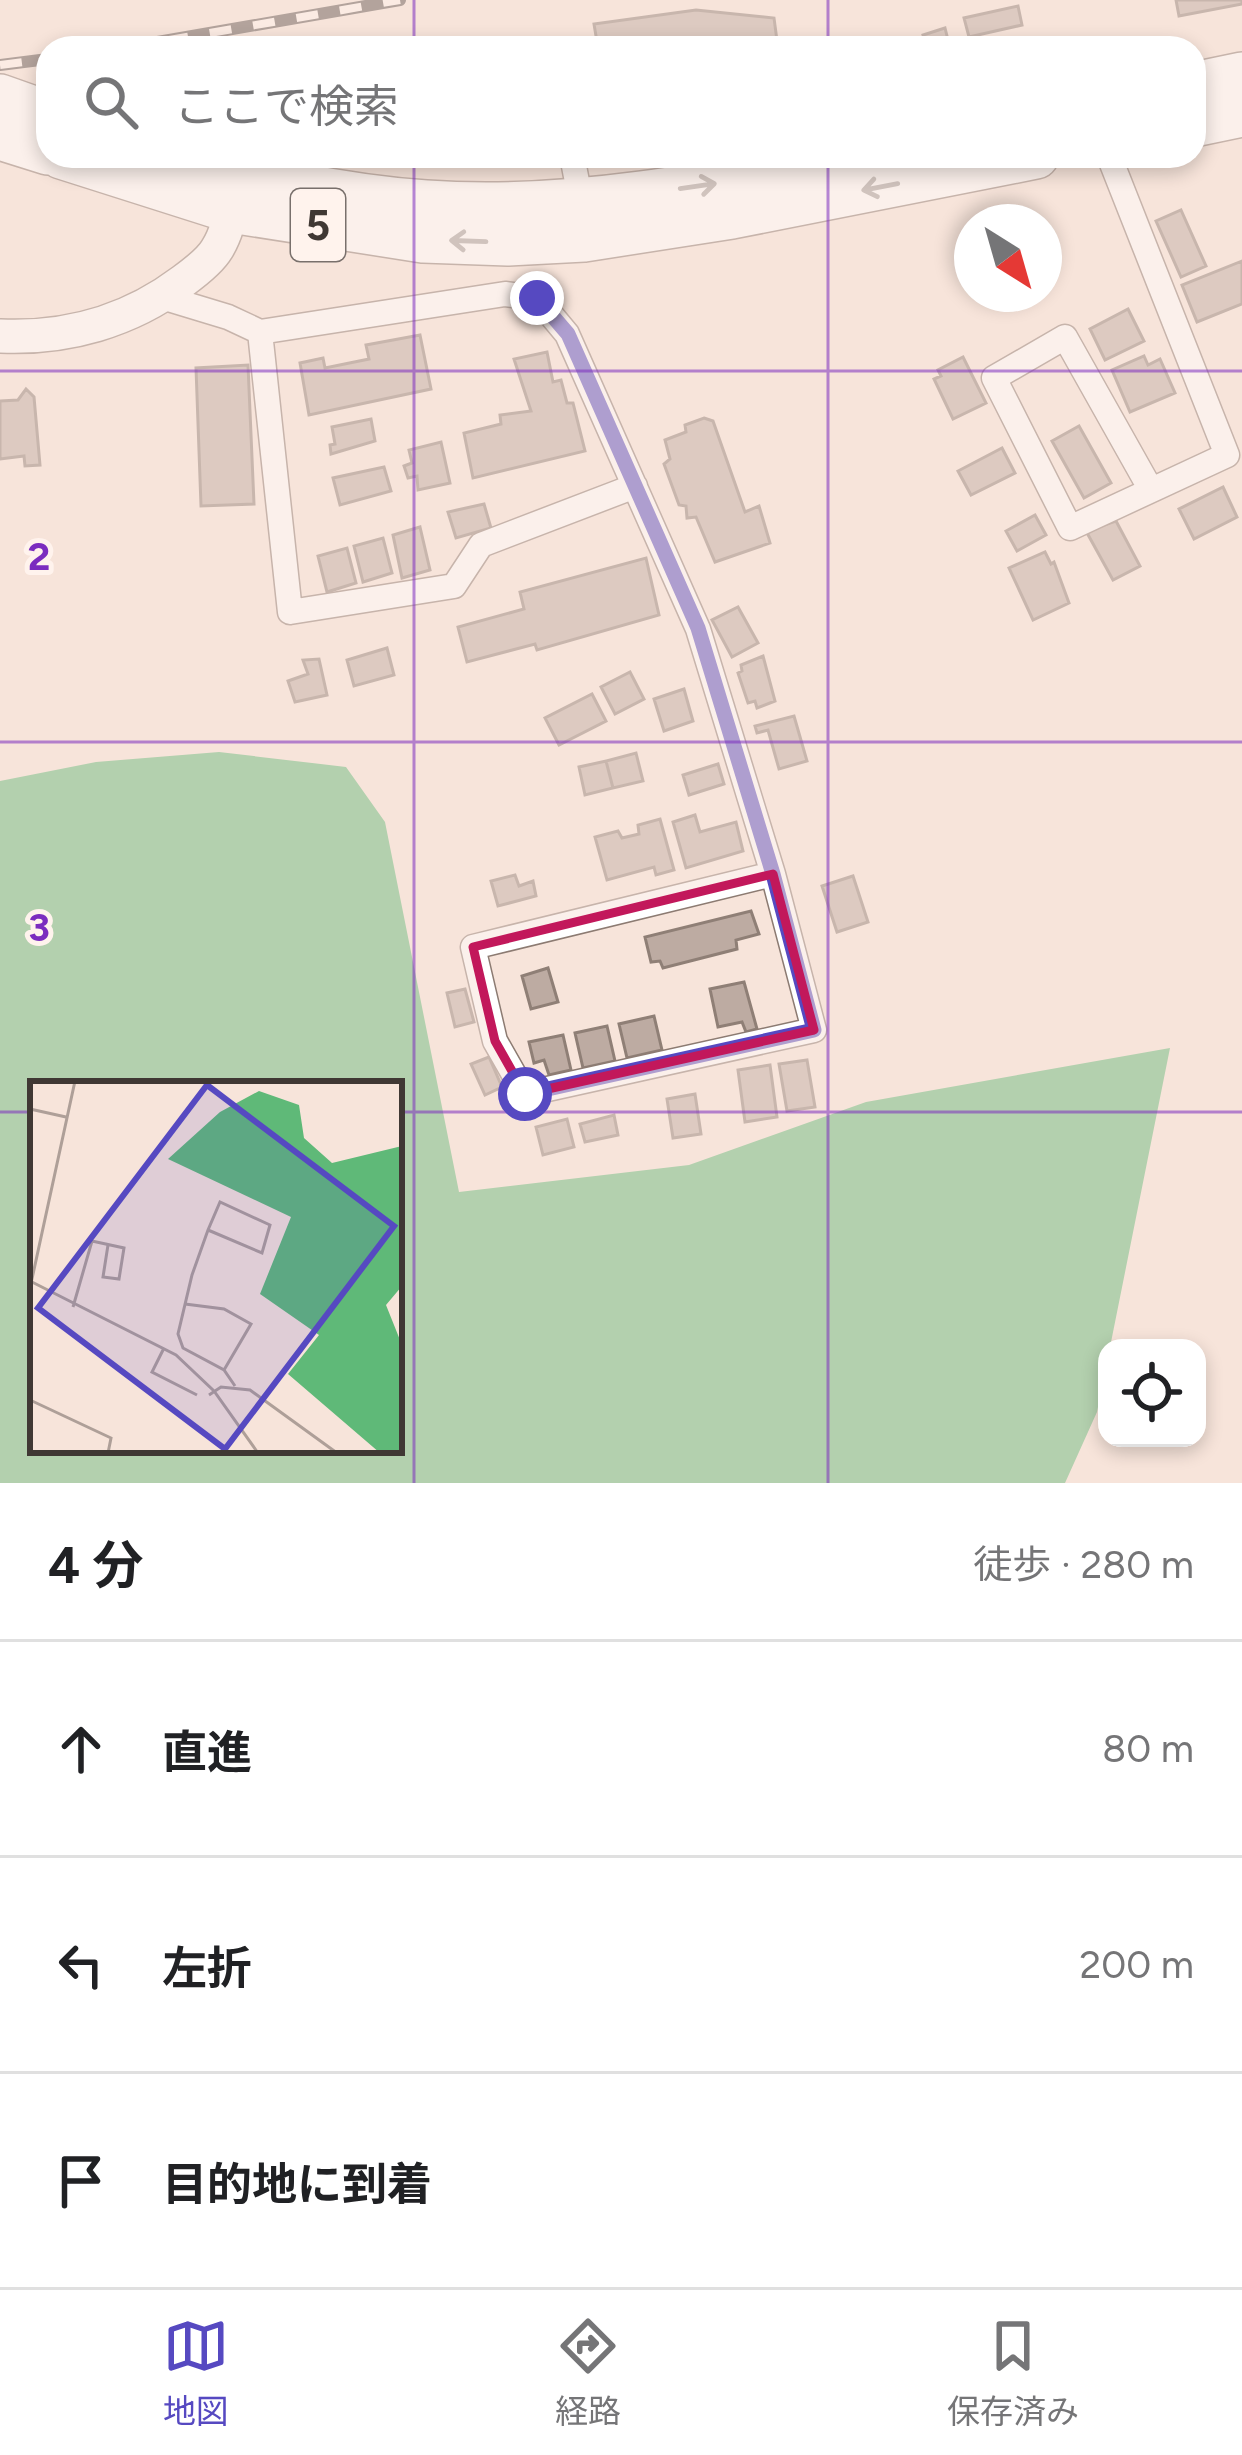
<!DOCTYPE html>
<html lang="ja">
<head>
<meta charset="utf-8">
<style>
  body { margin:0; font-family:Figtree,"Noto Sans JP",sans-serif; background:#f2f2f2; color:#202124 }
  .controls { position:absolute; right:36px; bottom:36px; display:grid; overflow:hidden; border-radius:24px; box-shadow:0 6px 18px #0003 }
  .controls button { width:108px; height:108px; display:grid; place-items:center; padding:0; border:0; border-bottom:3px solid #e0e0e0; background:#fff; color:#202124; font:60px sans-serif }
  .compass { position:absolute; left:954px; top:204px; width:108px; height:108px; border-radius:50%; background:#fff; box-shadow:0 6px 18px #0003; rotate:143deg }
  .stop { position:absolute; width:36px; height:36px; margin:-27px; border:9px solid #5649c1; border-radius:50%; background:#fff }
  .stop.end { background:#5649c1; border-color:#fff; box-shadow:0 3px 12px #0008 }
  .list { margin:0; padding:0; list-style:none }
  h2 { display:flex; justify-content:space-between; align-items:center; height:156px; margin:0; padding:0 48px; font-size:51px }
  h2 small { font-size:39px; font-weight:400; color:#757577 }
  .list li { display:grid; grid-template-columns:78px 1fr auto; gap:36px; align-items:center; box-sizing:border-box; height:216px; padding:0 48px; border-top:3px solid #e0e0e0 }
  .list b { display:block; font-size:45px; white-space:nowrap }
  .list em { font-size:39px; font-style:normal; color:#757577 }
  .icon { flex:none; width:66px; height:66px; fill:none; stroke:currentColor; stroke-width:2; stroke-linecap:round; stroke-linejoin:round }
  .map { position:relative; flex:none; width:1242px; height:1483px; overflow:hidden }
  .search { position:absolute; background:#fff; box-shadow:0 6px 18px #0003; left:36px; right:36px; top:36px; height:132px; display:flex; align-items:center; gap:30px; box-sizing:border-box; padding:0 42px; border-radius:36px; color:#757577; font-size:45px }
  .sheet { height:804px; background:#fff }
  nav { display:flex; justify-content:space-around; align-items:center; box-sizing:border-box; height:168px; border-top:3px solid #e0e0e0; background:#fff; font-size:33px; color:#757577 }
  nav a { display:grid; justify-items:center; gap:6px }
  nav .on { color:#5649c1 }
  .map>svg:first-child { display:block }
</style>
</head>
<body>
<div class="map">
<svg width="1242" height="1483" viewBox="0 0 1242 1483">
  <rect width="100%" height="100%" fill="#f7e4da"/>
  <path fill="#5fb978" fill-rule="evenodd" d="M219,752L346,767L385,822L459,1192L689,1165L866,1102L1170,1048L1097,1412L1065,1483H0V781L96,762ZM33,1084H399V1450H33Z"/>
  <path fill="#bdaba2" stroke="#8f7f76" stroke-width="3" d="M1176,0H1242V4L1179,16Z
    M1018,6L1022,25L969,37L964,18Z
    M696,10L774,18L778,48H598L594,24Z
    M945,28L950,48H919L918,44L925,42L923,35Z
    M1181,210L1206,266L1181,277L1156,221Z
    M1242,261V304L1197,322L1182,285Z
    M1128,309L1144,341L1105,360L1090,329Z
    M420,335L431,389L309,415L300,363L323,358L325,368L369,359L366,345Z
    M547,352L553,382L561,380L567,403H573L585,451L473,478L464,433L501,424L500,415L531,411L514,359Z
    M1144,356L1148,365L1160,359L1175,393L1130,412L1112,370Z
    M963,357L986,403L953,419L934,379L941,376L938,370Z
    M248,365L254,504L201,506L196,368Z
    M26,389L34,397L40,465L25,466L24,456L0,459V401L18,400Z
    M704,418L713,421L745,512L759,506L770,543L715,562L696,517L687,518L686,506L679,505L664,464L670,459L665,440L686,432L685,425Z
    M371,419L375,441L331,454L330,445L335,444L332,427Z
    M1079,426L1111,483L1084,498L1052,441Z
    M441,442L450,483L418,490L417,476L408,478L404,466L412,463L409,450Z
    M1002,448L1015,473L971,495L958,471Z
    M384,467L391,491L340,505L333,478Z
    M1223,487L1237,517L1194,539L1179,509Z
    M484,504L491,528L456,538L448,512Z
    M1035,515L1046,535L1017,551L1006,531Z
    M1116,521L1140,566L1113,580L1086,531Z
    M420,527L430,570L402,578L393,535Z
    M383,538L392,573L363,582L354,546Z
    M347,548L356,583L327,592L318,556Z
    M1045,552L1051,564L1054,562L1069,603L1033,620L1009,568Z
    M646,558L659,615L537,650L535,644L467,662L458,627L524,609L520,592Z
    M738,607L758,643L732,657L712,620Z
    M387,648L394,675L354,686L347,660Z
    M763,656L775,701L757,708L755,701L748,703L738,673L742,671L741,665Z
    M319,659L327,695L295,702L288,681L308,674L303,660Z
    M630,672L644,699L615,714L601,687Z
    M684,689L693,721L664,731L654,699Z
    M592,694L606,721L559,745L545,718Z
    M794,716L807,761L779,769L768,730L757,733L755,726Z
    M636,753L643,781L613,788L606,761Z
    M606,761L613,788L585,795L579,767Z
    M718,764L724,784L689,795L683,775Z
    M695,815L700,832L736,822L743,851L686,868L673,822Z
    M660,819L674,870L656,875L654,867L607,880L595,837L618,831L622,838L639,834L638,825Z
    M515,875L519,886L533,881L536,896L498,906L491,881Z
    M853,876L868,922L837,932L822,886Z
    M751,911L759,934L736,940L737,949L663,968L660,961L651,962L645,937Z
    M548,968L558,1002L531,1009L522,976Z
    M744,982L757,1029L746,1032L742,1022L718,1027L710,989Z
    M465,989L474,1022L455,1027L447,993Z
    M654,1016L662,1050L627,1058L619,1024Z
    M607,1026L615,1061L583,1068L575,1033Z
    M563,1035L571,1070L549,1075L544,1060L534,1063L529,1042Z
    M489,1057L502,1087L485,1095L471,1064Z
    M807,1060L815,1107L787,1111L779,1064Z
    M770,1065L777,1117L745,1122L738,1070Z
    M695,1094L701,1134L673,1138L667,1099Z
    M614,1115L618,1135L585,1142L580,1124Z
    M567,1119L574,1147L543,1155L536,1127Z"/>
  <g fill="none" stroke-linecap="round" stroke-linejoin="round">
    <defs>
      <path id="street" d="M572,156L582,207
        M1109,156L1227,455L1070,528L994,378L1065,337L1151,490
        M162,297L228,317L260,332L505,294L537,298L567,334L698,629L773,874L814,1030L525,1094L495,1041L473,947L773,874
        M260,332L290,612L454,586L481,545L635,486"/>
      <path id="secondary" d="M0,336C67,339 130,321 183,281C194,273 210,261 217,249C228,232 232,207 237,187"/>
      <path id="highway" d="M1194,85L1242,75
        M0,97L48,114
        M1194,124L1242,114
        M0,137L48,152
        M61,156L231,210L423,240L508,243L584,239L732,216L1036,156
        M174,156C257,178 340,197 426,203C570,213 712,185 853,156"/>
    </defs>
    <use href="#street" stroke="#8c7b72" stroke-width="27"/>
    <use href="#secondary" stroke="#8c7b72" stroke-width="36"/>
    <use href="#highway" stroke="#8c7b72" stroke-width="48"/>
    <use href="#street" stroke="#fff" stroke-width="24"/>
    <use href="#secondary" stroke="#fff" stroke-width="33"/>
    <use href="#highway" stroke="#fff" stroke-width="45"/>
    <defs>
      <path id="rail" d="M123,48L400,0
        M0,65L48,59"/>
    </defs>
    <use href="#rail" stroke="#605651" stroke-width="12"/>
    <use href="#rail" stroke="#fff3ed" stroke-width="8" stroke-dasharray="22" stroke-linecap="butt"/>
  </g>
  <defs><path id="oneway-shaft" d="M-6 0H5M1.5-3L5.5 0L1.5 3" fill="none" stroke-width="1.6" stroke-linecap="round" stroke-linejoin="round" transform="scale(3)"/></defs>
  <g stroke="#a09c9a">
    <use href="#oneway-shaft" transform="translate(698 186) rotate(-8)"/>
    <use href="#oneway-shaft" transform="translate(880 187) rotate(169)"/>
    <use href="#oneway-shaft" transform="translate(468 241) rotate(-178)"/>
  </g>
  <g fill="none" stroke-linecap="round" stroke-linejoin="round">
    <path stroke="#5649c1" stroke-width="15" d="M525,1094L814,1030L773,874L698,628L568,334L537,298"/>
  </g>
  <path d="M0 0H1242V1483H0ZM773,874L814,1030L525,1094L495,1041L473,947Z" fill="#f7e4da" fill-opacity=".55" fill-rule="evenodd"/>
  <path fill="none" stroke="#c2185b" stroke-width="9" stroke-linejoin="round" d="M773,874L814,1030L525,1094L495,1041L473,947Z"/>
  <path fill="none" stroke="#7b2cbf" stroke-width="3" stroke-opacity="0.55" d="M414,0V48M828,0V48M414,156V1483M828,156V1483M0,371H1242M0,742H1242M0,1112H33M399,1112H1242"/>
  <g text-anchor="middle" stroke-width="10" stroke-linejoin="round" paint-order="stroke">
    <rect fill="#fff3ed" stroke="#79706c" stroke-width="3" x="291" y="189" width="54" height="72" rx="9"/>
    <g font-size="42" font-weight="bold" fill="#403834">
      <text x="318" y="240">5</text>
    </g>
  </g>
  <g transform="translate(30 1081)">
    <rect width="372" height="372" fill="#f7e4da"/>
    <path d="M229,10L269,24L274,57L302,82L372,65V205L356,224L372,264V372H350L258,293L289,254L230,213L261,136L138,78L190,31Z" fill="#5fb978"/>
    <path fill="none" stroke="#ae9f98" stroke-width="3" d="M0,28L36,36M178,149L232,172L240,144L190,121L178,149L162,194L148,253L153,267L194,289L205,305M0,200L146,274L184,310L228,372M0,207L45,0M155,223L194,228L221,243L194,289M43,226L62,160L94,167L89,198L73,196L78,164M134,267L122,291L167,314M179,314L191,306L220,309L307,372M0,319L81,357L78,372"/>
    <path fill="#5649c1" fill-opacity="0.15" stroke="#5649c1" stroke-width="6" d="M177,4L364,145L195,368L8,227Z"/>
    <rect width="372" height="372" fill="none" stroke="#403834" stroke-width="6"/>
  </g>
  <g font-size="39" text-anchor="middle" font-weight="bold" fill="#7b2cbf" stroke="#fff3ed" stroke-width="10" stroke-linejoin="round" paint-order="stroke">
    <text x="39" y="570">2</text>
    <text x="39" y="941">3</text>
  </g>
</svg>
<div class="controls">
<button><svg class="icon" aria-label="locate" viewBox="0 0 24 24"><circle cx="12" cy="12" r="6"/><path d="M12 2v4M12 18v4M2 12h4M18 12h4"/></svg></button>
</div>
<svg class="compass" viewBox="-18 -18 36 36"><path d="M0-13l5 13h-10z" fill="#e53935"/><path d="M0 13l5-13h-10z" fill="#757577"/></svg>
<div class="stop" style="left:525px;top:1094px"></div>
<div class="stop end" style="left:537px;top:298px"></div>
<div class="search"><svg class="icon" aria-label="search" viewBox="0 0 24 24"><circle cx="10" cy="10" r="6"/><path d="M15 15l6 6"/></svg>ここで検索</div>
</div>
<section class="sheet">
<h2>4 分<small>徒歩 · 280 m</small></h2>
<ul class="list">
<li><svg class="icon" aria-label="ahead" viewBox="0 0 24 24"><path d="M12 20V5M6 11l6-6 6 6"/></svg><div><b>直進</b></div><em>80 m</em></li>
<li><svg class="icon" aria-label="left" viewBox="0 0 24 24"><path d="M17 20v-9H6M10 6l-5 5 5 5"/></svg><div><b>左折</b></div><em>200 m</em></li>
<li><svg class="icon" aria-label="arrive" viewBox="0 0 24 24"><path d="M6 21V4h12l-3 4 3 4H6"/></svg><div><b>目的地に到着</b></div></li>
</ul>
</section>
<nav>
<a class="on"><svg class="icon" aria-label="map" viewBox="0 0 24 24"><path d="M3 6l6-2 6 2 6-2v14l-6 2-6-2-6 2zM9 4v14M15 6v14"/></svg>地図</a>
<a><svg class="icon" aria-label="directions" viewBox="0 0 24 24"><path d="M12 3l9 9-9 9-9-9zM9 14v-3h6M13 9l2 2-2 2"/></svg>経路</a>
<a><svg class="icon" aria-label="saved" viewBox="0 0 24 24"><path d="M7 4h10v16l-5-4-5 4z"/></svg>保存済み</a>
</nav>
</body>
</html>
